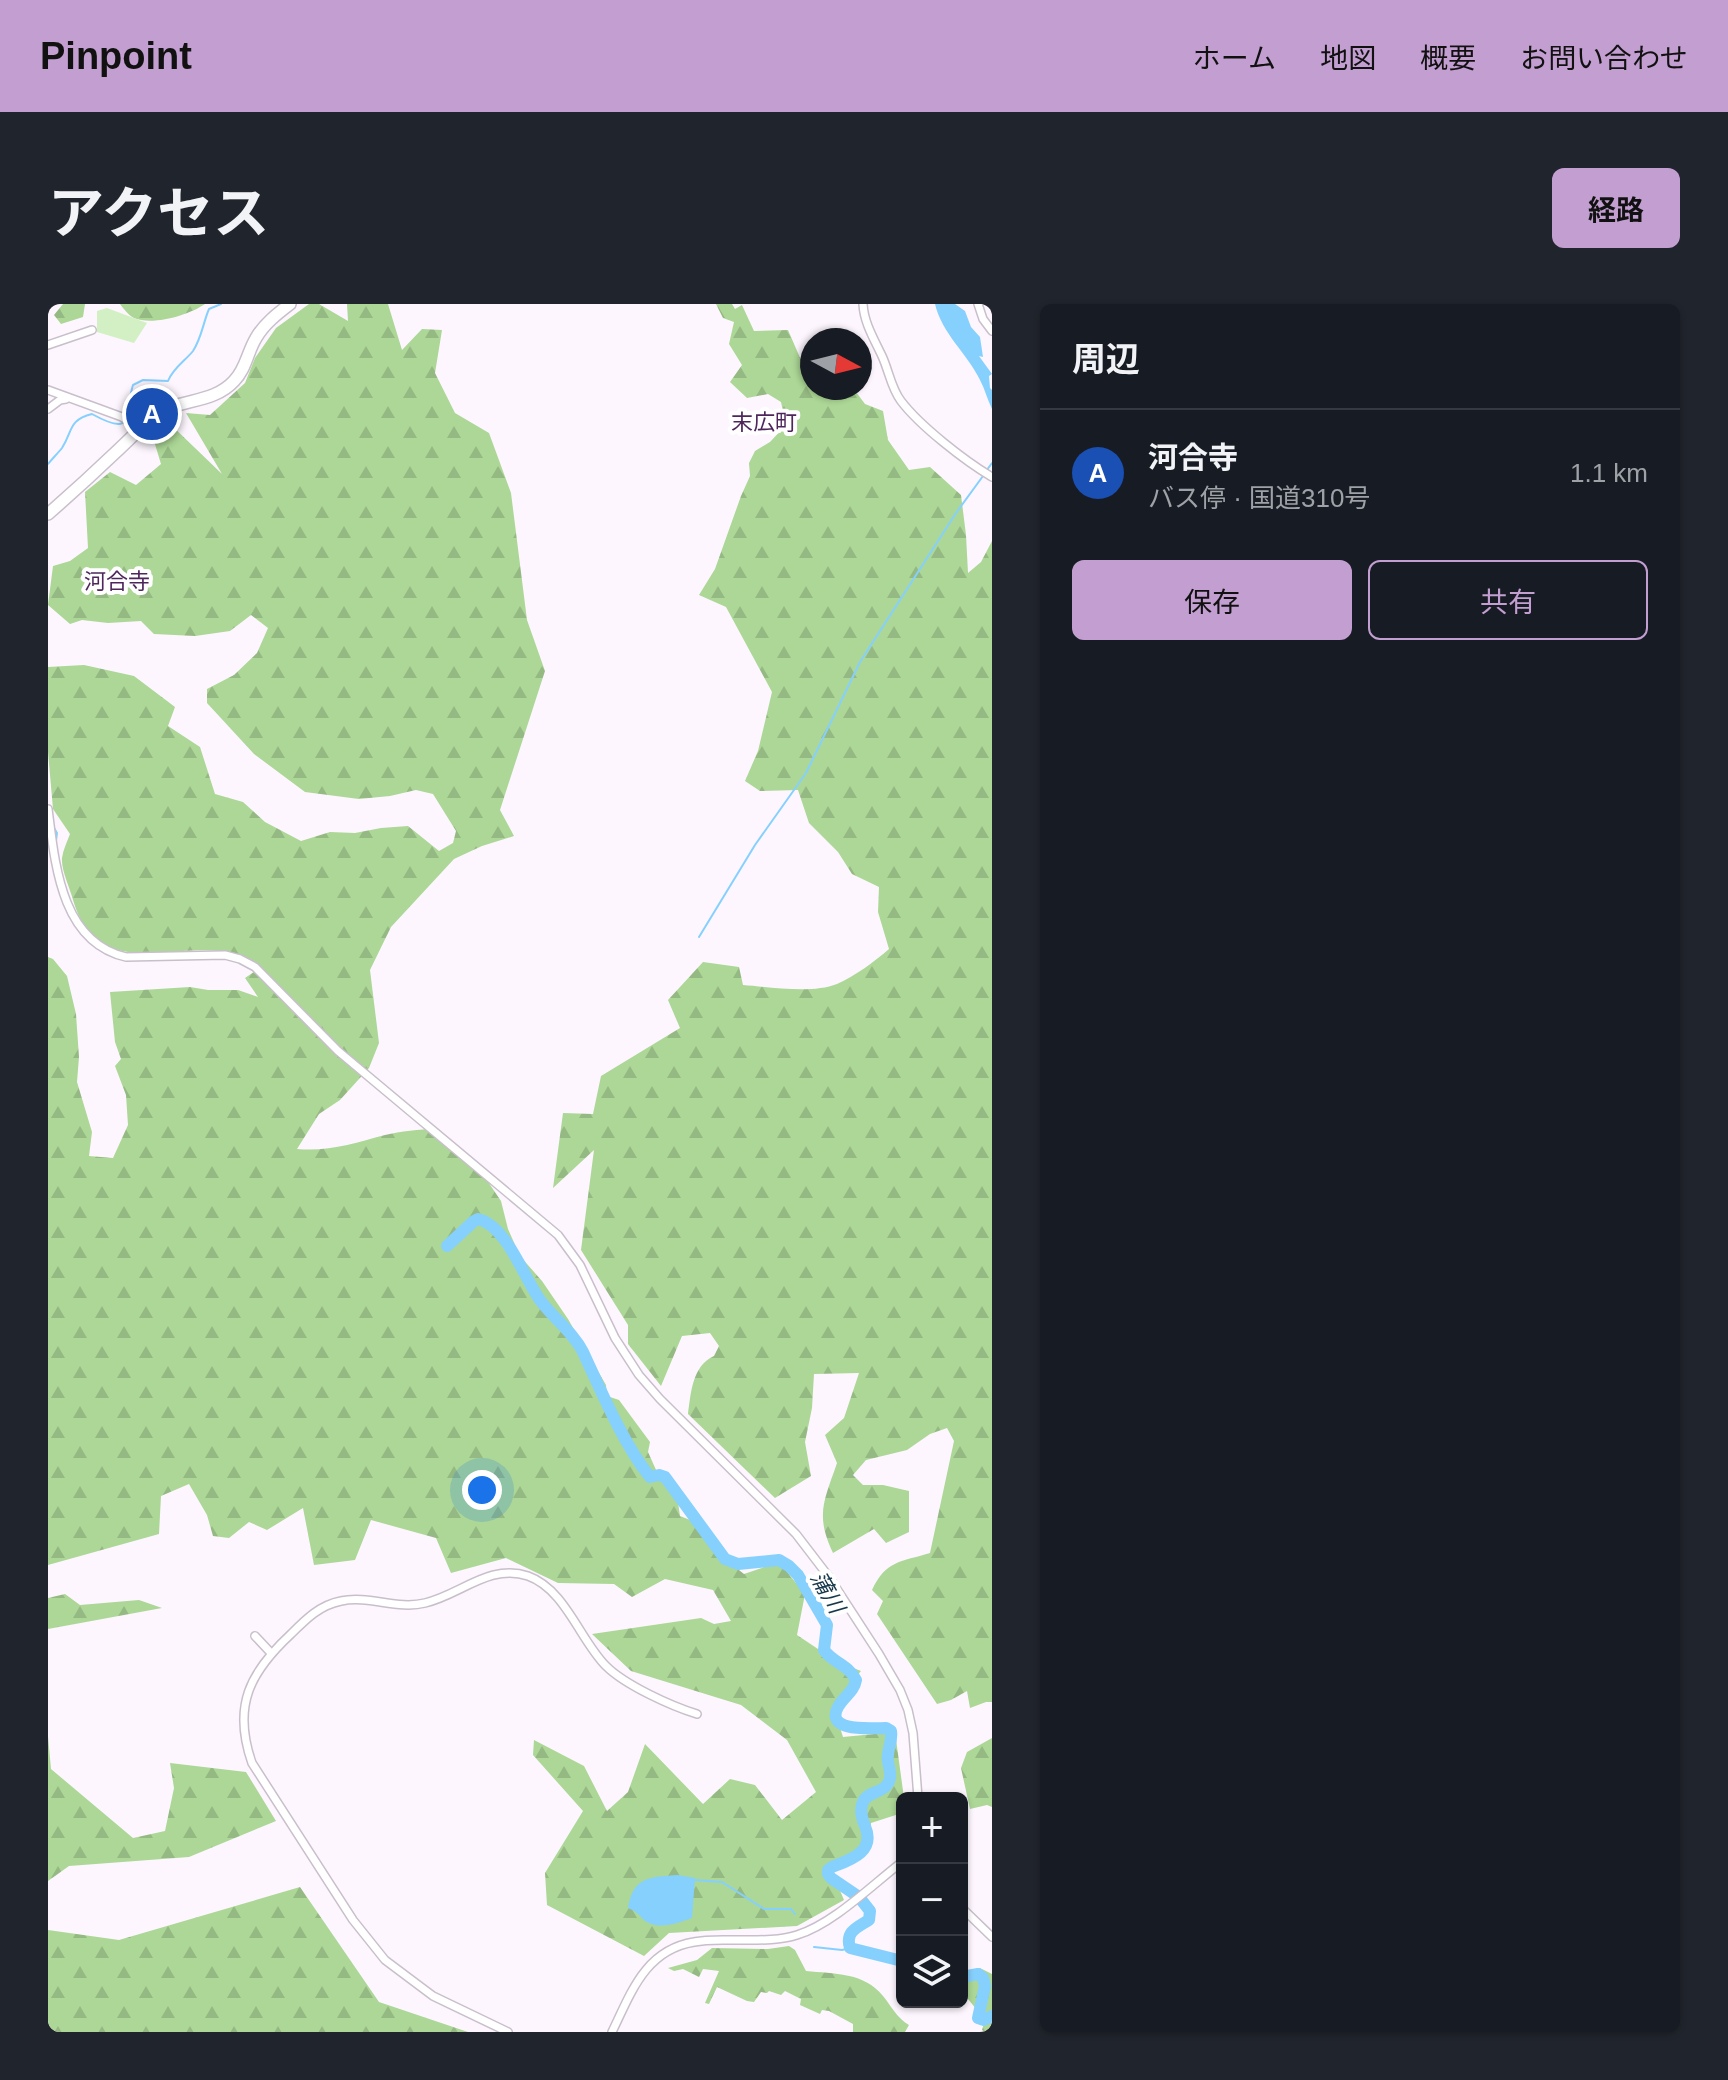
<!DOCTYPE html>
<html lang="ja">
<head>
<meta charset="utf-8">
<style>
  body { margin:0; font-family:Arial,"Noto Sans JP",sans-serif; background:#20242c; color:#f1f3f6 }
  .controls { position:absolute; right:24px; bottom:24px; display:grid; overflow:hidden; border-radius:12px; box-shadow:0 2px 6px #0004 }
  .controls button { width:72px; height:72px; display:grid; place-items:center; padding:0; border:0; border-bottom:2px solid #363941; background:#171b24; color:#f1f3f6; font:40px sans-serif }
  .compass { position:absolute; left:752px; top:24px; width:72px; height:72px; border-radius:50%; background:#171b24; box-shadow:0 2px 6px #0004; rotate:97deg }
  .you { position:absolute; left:434px; top:1186px; width:28px; height:28px; margin:-20px; border:6px solid #fff; border-radius:50%; background:#1a73e8; box-shadow:0 0 0 12px #1a73e833 }
  .badge { display:grid; place-items:center; width:52px; height:52px; border-radius:50%; background:#c39ed1; color:#fff; font-size:26px; font-weight:700 }
  .pin { position:absolute; translate:-50% -50%; border:4px solid #fff; box-shadow:0 2px 8px #0006 }
  .list { margin:0; padding:0; list-style:none }
  h2 { display:flex; justify-content:space-between; align-items:center; height:104px; margin:0; padding:0 32px; font-size:34px }
  h2 small { font-size:26px; font-weight:400; color:#9ea1a6 }
  .list li { display:grid; grid-template-columns:52px 1fr auto; gap:24px; align-items:center; box-sizing:border-box; height:128px; padding:0 32px; border-top:2px solid #363941 }
  .list b { display:block; font-size:30px; white-space:nowrap }
  .list p { margin:0; font-size:26px; white-space:nowrap; color:#9ea1a6 }
  .list em { font-size:26px; font-style:normal; color:#9ea1a6 }
  .actions { display:flex; gap:16px; padding:24px 32px }
  .actions a { flex:1; padding:18px 0; border:2px solid #c39ed1; border-radius:12px; text-align:center; font-size:28px; color:#c39ed1 }
  .actions .main { background:#c39ed1; color:#111 }
  .icon { flex:none; width:44px; height:44px; fill:none; stroke:currentColor; stroke-width:2; stroke-linecap:round; stroke-linejoin:round }
  .map { position:relative; flex:none; width:944px; height:1728px; overflow:hidden; border-radius:12px }
  header { display:flex; align-items:center; gap:48px; box-sizing:border-box; height:112px; padding:0 40px; background:#c39ed1; color:#111 }
  header strong { font-size:38px }
  nav { display:flex; gap:44px; margin-inline-start:auto; font-size:28px }
  .intro { display:flex; align-items:center; justify-content:space-between; box-sizing:border-box; height:192px; padding:0 48px }
  h1 { margin:0; font-size:56px }
  .button { padding:20px 36px; border-radius:12px; background:#c39ed1; color:#111; font-size:28px; font-weight:700 }
  main { display:flex; gap:48px; padding:0 48px }
  aside { flex:1; background:#171b24; border-radius:12px; box-shadow:0 2px 6px #0004 }
  .map>svg:first-child { display:block }
</style>
</head>
<body>
<header>
<strong>Pinpoint</strong>
<nav><a>ホーム</a><a>地図</a><a>概要</a><a>お問い合わせ</a></nav>
</header>
<div class="intro"><h1>アクセス</h1><a class="button">経路</a></div>
<main>
<div class="map">
<svg width="944" height="1728" viewBox="0 0 944 1728">
  <defs>
    <pattern id="forest-firs" width="22" height="20" patternUnits="userSpaceOnUse" patternTransform="scale(2)"><rect width="22" height="20" fill="#acd796"/><path d="M5 1l3.5 6h-7zM16 11l3.5 6h-7z" fill="#95b982"/></pattern>
  </defs>
  <rect width="100%" height="100%" fill="#fdf6fe"/>
  <path fill="url(#forest-firs)" d="M15,0H37L35,13L13,20L6,11Z
    M72,0H157C141,11 105,22 86,14C80,11 76,5 72,0Z
    M261,0H271L300,17L299,0H340L354,46L374,25L394,26L387,69L407,109L441,129L463,189L479,316L497,367L452,506L466,532L434,542L406,555L343,623L322,666L331,739L321,764L292,796L271,810L249,845C280,848 307,839 337,831C353,827 371,826 388,824L430,863L453,897L460,925L472,952L494,977L520,1015L558,1081L559,1092L571,1096L602,1138L600,1148L613,1177L627,1178L632,1212L652,1220L677,1255L696,1270L731,1258L757,1290L749,1331L788,1357L813,1367L785,1402L795,1433L847,1428L856,1494H854V1509L823,1519L820,1542L784,1568L796,1596L749,1622L621,1629L596,1652L499,1601L497,1569L535,1507L485,1451L486,1436L536,1462L559,1507L580,1488L597,1440L655,1500L682,1475L707,1481L734,1516L768,1488L739,1436L693,1401L583,1367L544,1330L653,1314L666,1320L683,1317L665,1286L617,1275L584,1293L566,1280L510,1279L458,1254L403,1269L388,1234L323,1216L307,1256L266,1261L255,1204L219,1226L201,1218L181,1234L165,1232L159,1211L141,1180L113,1192L111,1230L0,1261V653L5,655L19,672L28,710L31,753L29,778L44,828L41,852L65,854L80,821L78,791L67,762L73,755L67,738L62,688L142,683L160,686H190L210,693L197,674L213,663C200,656 188,649 173,647C114,641 48,674 25,596C22,584 13,566 14,554C15,546 19,538 22,530L5,505L0,448V363L36,361L86,372L127,403L120,422L152,443L167,490L195,498L217,518L253,537L282,528L307,529L333,524L360,522L391,547L405,539L408,527L385,490L368,486L342,492L311,495L257,488L206,450L159,399V385L186,371L209,349L220,324L203,311L182,327L147,332L106,330L93,317L60,319L34,316L22,320L0,301L5,262L22,257L40,244L37,188L62,168L88,181L113,160L106,137L119,117L174,170L138,109L162,111L197,79L207,54L228,24Z
    M668,0H684L687,5L694,1L706,27L740,26L753,56L764,68V84H805L817,100L835,107L840,136L861,166L882,163L913,191L918,231L920,269L933,258L944,237V1398H938L922,1404L919,1387L903,1396L889,1400L829,1310L835,1297L824,1286C838,1256 853,1258 882,1249L906,1137L899,1124L882,1130L859,1146L818,1156L805,1171L815,1181H835L861,1187V1228L838,1239L826,1225L785,1249C767,1211 776,1197 789,1159L777,1131L796,1114L811,1069L766,1070L764,1104L757,1138L763,1172L727,1194L640,1110C643,1089 644,1062 666,1052L671,1042L662,1029L634,1032L613,1082L580,1040V1021L533,946L546,846L505,884L515,809L545,810L553,772L632,724L620,696L655,658L691,663L695,681C722,683 764,690 789,680C807,672 826,658 841,645L830,608L831,583L804,570L790,548L761,519L750,486L712,487L697,477L710,447L724,388L678,303L651,291L667,265L693,192L702,172L701,159L707,147L722,138L738,121L733,98L720,90L699,94L682,78L694,61L681,40L686,18L675,14Z
    M17,1290L32,1301L91,1296L114,1304L0,1325V1294Z
    M0,1432L3,1465L85,1534L117,1527L126,1484L122,1459L198,1468L228,1517L141,1553L21,1562L0,1577Z
    M944,1434V1503L939,1501L922,1505L913,1464L919,1448Z
    M252,1583L331,1698L420,1728H0V1626L71,1636Z
    M741,1642L747,1646L758,1667C786,1670 816,1668 835,1692C844,1703 849,1714 861,1721L857,1728H805V1720L781,1707L774,1706L772,1710L752,1701L753,1695L737,1687L733,1691L721,1687L719,1689L713,1688L706,1698L699,1697L669,1683L661,1700L657,1699L671,1667L655,1665L651,1673L635,1665L626,1667L620,1664L649,1656L664,1644L720,1645Z
    M932,1664L944,1670V1728H937L934,1726L937,1716L920,1695L904,1703L891,1700V1698H914V1669Z"/>
  <path fill="#d2f0c3" d="M59,4L99,19L86,39L49,28V7Z"/>
  <path fill="#86d0fe" d="M887,0H907L917,7L923,23L932,33L935,53L931,52L944,70L941,72L942,84L944,86V105C939,95 937,85 932,76C919,49 894,30 887,0Z
    M630,1571L647,1574L644,1614C630,1619 610,1627 596,1616C590,1610 588,1607 580,1604C585,1572 603,1573 630,1571Z"/>
  <g fill="none" stroke-linecap="round" stroke-linejoin="round">
    <path stroke="#86d0fe" stroke-width="2" d="M0,160C4,155 10,149 14,144C25,127 20,116 44,110C89,135 76,109 85,81L95,76L120,77C125,64 137,57 145,47C154,33 155,19 161,5L173,0
      M938,167L944,159
      M6,524L9,529L8,537
      M651,633L707,541L758,469L812,358L908,209L935,172
      M646,1576L674,1578L716,1605H743L747,1610
      M766,1643L794,1646L802,1644"/>
    <path stroke="#86d0fe" stroke-width="12" d="M399,942L426,917L430,915C459,922 476,974 492,996C505,1014 525,1028 535,1048C553,1087 576,1141 602,1173L611,1171L617,1173L677,1255L690,1260L731,1256L741,1262L750,1271L779,1321L776,1346C785,1359 801,1361 808,1376C806,1388 796,1392 790,1403C776,1429 825,1424 838,1424L843,1427C845,1438 838,1447 840,1457C841,1465 845,1473 839,1481C833,1489 819,1488 815,1498C811,1506 814,1515 817,1522C828,1548 802,1556 784,1563L780,1566V1570L783,1574L811,1593L822,1607L821,1616C808,1624 797,1628 802,1644L854,1657
      M914,1673L930,1670L935,1674L937,1682L930,1714L936,1716L944,1712"/>
    <defs>
      <path id="minor" d="M815,0C816,19 826,35 834,52C841,67 843,84 853,97C872,122 917,157 944,173
        M930,0L935,15L944,27
        M0,41L44,26
        M0,86L74,113L92,125
        M0,105L12,96L18,95
        M0,505C7,560 13,638 78,653L177,651L192,655L207,663L290,747L510,931L532,961L567,1034L591,1071L612,1095L748,1230L781,1273L831,1350L852,1386L860,1406L865,1429L870,1494
        M207,1332L223,1349
        M914,1604L944,1633
        M460,1728L385,1692L337,1656L305,1616L204,1459C184,1402 202,1368 243,1330C258,1315 272,1301 293,1297C321,1291 349,1306 377,1299C412,1291 442,1259 480,1272C517,1285 532,1336 558,1362C577,1381 623,1402 649,1410
        M564,1728C583,1689 597,1646 646,1638C660,1635 674,1636 689,1636C709,1636 730,1637 749,1631C785,1620 824,1581 854,1558"/>
      <path id="highway" d="M0,210C23,190 46,169 68,148C81,136 94,122 108,111C132,94 165,100 186,77C198,65 199,49 208,34C216,20 229,10 242,0"/>
    </defs>
    <use href="#minor" stroke="#c8bfcb" stroke-width="10"/>
    <use href="#highway" stroke="#c8bfcb" stroke-width="14"/>
    <use href="#minor" stroke="#fff" stroke-width="7"/>
    <use href="#highway" stroke="#fff" stroke-width="11"/>
  </g>
  <g text-anchor="middle" stroke-width="8" stroke-linejoin="round" paint-order="stroke">
    <g font-size="22" fill="#4f265c" stroke="#fff">
      <text x="716" y="126">末広町</text>
      <text x="69" y="285">河合寺</text>
    </g>
    <g font-size="22" font-style="italic" fill="#17384b" stroke="#fff">
      <text transform="translate(780 1288) rotate(60)" y="8">蒲川</text>
    </g>
  </g>
</svg>
<div class="controls">
<button>+</button>
<button>−</button>
<button><svg class="icon" aria-label="layers" viewBox="0 0 24 24"><path d="M12 4l9 5-9 5-9-5zM3 14l9 5 9-5"/></svg></button>
</div>
<svg class="compass" viewBox="-18 -18 36 36"><path d="M0-13l5 13h-10z" fill="#e53935"/><path d="M0 13l5-13h-10z" fill="#9ea1a6"/></svg>
<div class="you"></div>
<div class="pin badge" style="left:104px;top:110px;background:#1a4fb4">A</div>
</div>
<aside>
<h2>周辺<small></small></h2>
<ul class="list">
<li><span class="badge" style="background:#1a4fb4">A</span><div><b>河合寺</b><p>バス停 · 国道310号</p></div><em>1.1 km</em></li>
</ul>
<div class="actions"><a class="main">保存</a><a>共有</a></div>
</aside>
</main>
</body>
</html>
